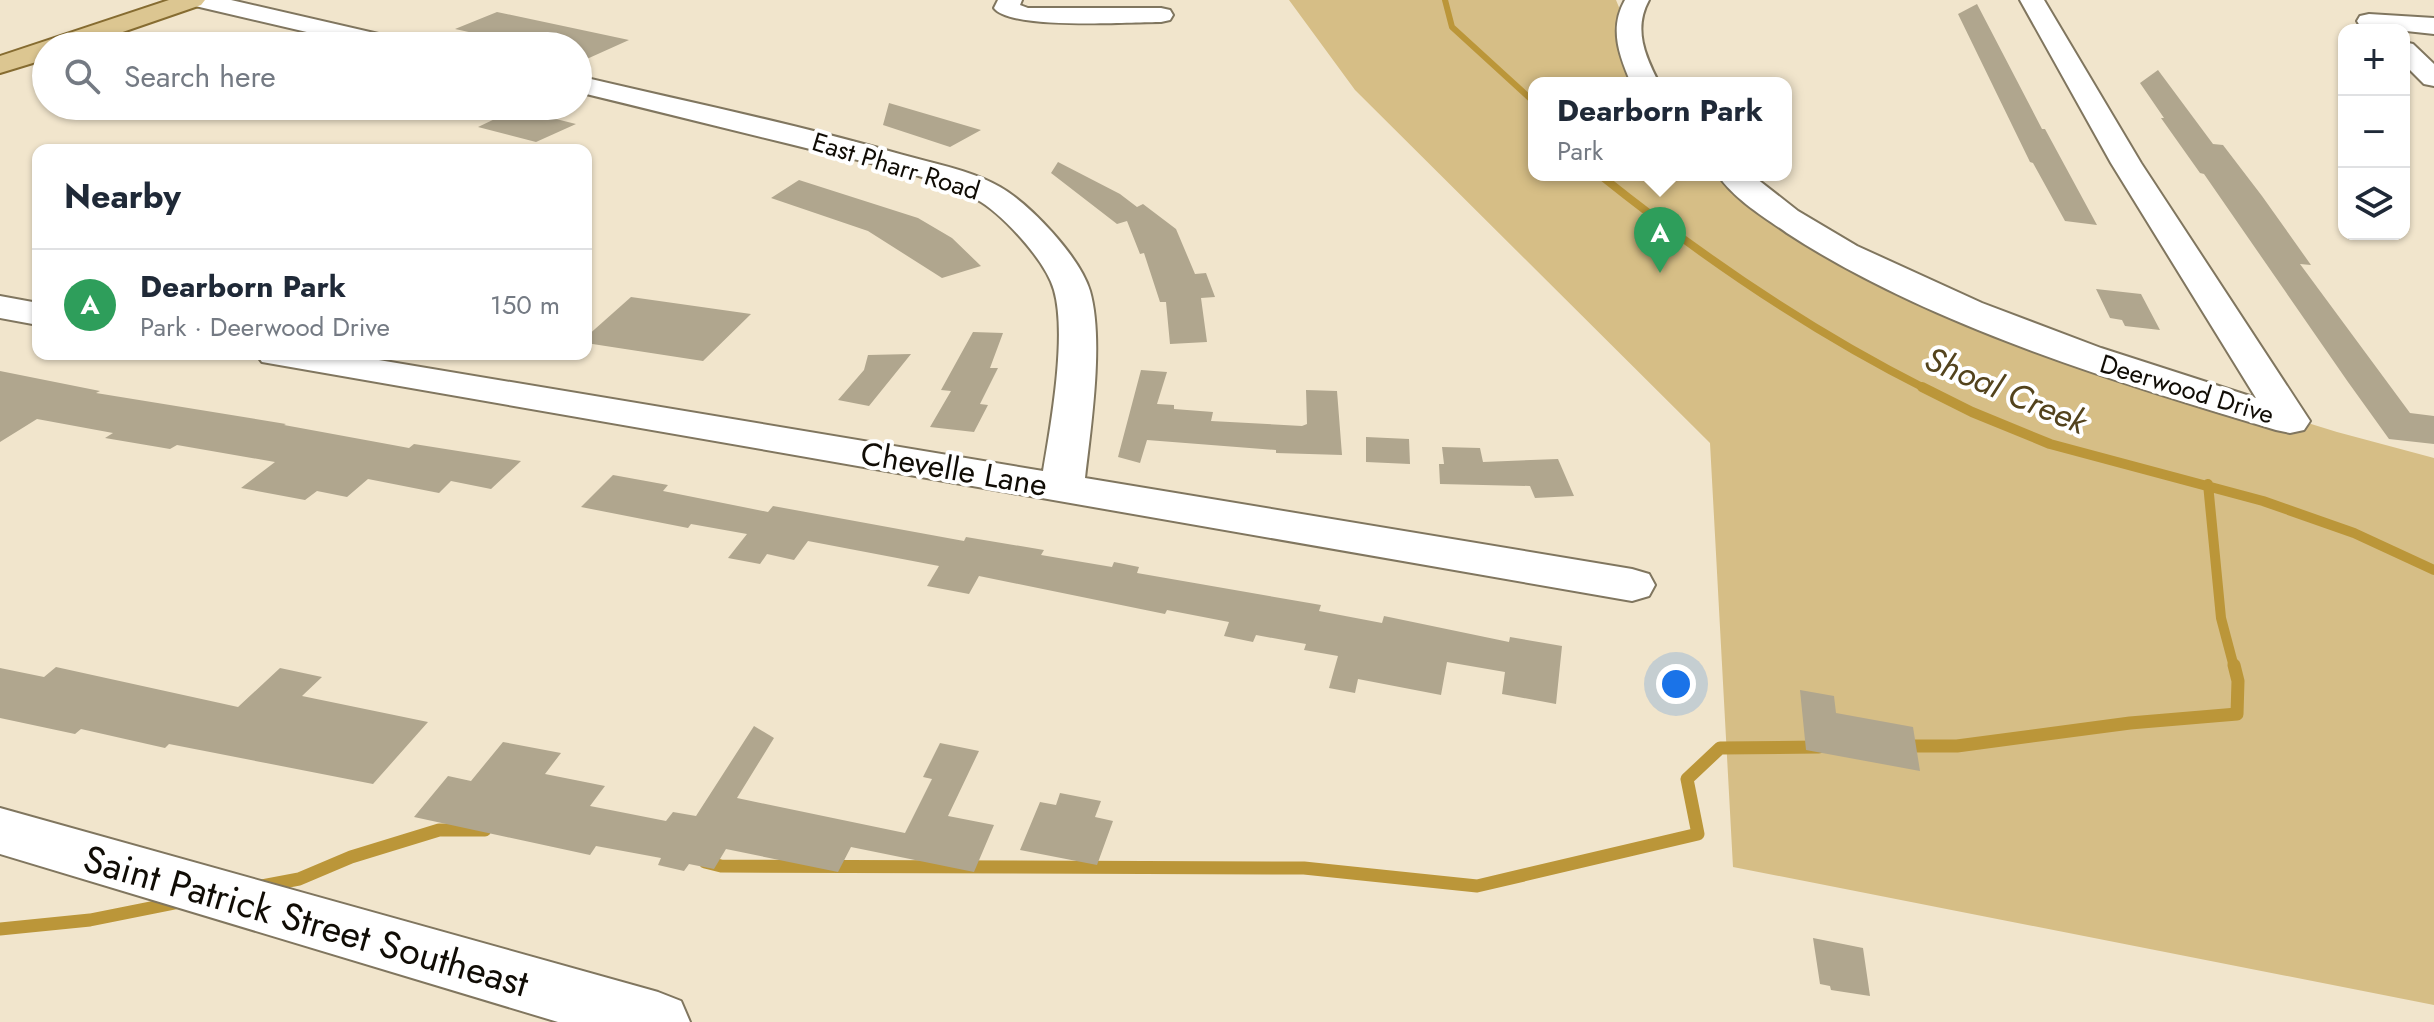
<!DOCTYPE html>
<html lang="en">
<head>
<meta charset="utf-8">
<style>
  body { margin:0; font-family:Jost,sans-serif; background:#f2f2f3; color:#1f2937 }
  .controls { position:absolute; right:24px; top:24px; display:grid; overflow:hidden; border-radius:16px; box-shadow:0 2px 6px #0004 }
  .controls button { width:72px; height:72px; display:grid; place-items:center; padding:0; border:0; border-bottom:2px solid #e0e1e3; background:#fff; color:#1f2937; font:40px sans-serif }
  .you { position:absolute; left:1676px; top:684px; width:28px; height:28px; margin:-20px; border:6px solid #fff; border-radius:50%; background:#1a73e8; box-shadow:0 0 0 12px #1a73e833 }
  .badge { display:grid; place-items:center; width:52px; height:52px; border-radius:50%; background:#896805; color:#fff; font-size:26px; font-weight:700 }
  .pin { position:absolute; translate:-50% -66px; filter:drop-shadow(0 2px 4px #0008) }
  .pin::after { content:''; position:absolute; top:42px; width:28px; height:24px; background:inherit; clip-path:polygon(0 0,100% 0,50% 100%) }
  .popup { position:absolute; left:1528px; top:77px; width:264px; height:104px; box-sizing:border-box; display:grid; place-content:center; border-radius:16px; background:#fff; filter:drop-shadow(0 2px 6px #0005); font-size:26px; white-space:nowrap; color:#747a83 }
  .popup b { font-size:30px; color:#1f2937 }
  .popup::after { content:''; position:absolute; left:50%; top:100%; margin-left:-16px; border:16px solid transparent; border-top-color:#fff }
  .list { margin:0; padding:0; list-style:none }
  h2 { display:flex; justify-content:space-between; align-items:center; height:104px; margin:0; padding:0 32px; font-size:34px }
  h2 small { font-size:26px; font-weight:400; color:#747a83 }
  .list li { display:grid; grid-template-columns:52px 1fr auto; gap:24px; align-items:center; box-sizing:border-box; height:112px; padding:0 32px; border-top:2px solid #e0e1e3 }
  .list b { display:block; font-size:30px; white-space:nowrap }
  .list p { margin:0; font-size:26px; white-space:nowrap; color:#747a83 }
  .list em { font-size:26px; font-style:normal; color:#747a83 }
  .icon { flex:none; width:44px; height:44px; fill:none; stroke:currentColor; stroke-width:2; stroke-linecap:round; stroke-linejoin:round }
  .map { position:relative; flex:none; width:2434px; height:1022px; overflow:hidden }
  .search { position:absolute; background:#fff; box-shadow:0 2px 6px #0004; left:32px; top:32px; width:560px; height:88px; display:flex; align-items:center; gap:20px; box-sizing:border-box; padding:0 28px; border-radius:44px; color:#747a83; font-size:30px }
  .panel { position:absolute; background:#fff; box-shadow:0 2px 6px #0004; left:32px; top:144px; width:560px; height:216px; border-radius:16px }
  .map>svg:first-child { display:block }
</style>
</head>
<body>
<div class="map">
<svg width="2434" height="1022" viewBox="0 0 2434 1022">
  <rect width="100%" height="100%" fill="#f1e5cc"/>
  <path fill="#d6be86" d="M1289,0H1616L1650,83H1534V175H1739L1802,230L2035,338L2337,432L2434,458V1005L1733,867L1710,443L1355,90Z"/>
  <g fill="none" stroke-linecap="round" stroke-linejoin="round">
    <path stroke="#bb9639" stroke-width="6" d="M1445,0L1452,27L1534,102"/>
    <path stroke="#bb9639" stroke-width="8" d="M1600,175C1701,256 1810,331 1926,389"/>
    <path stroke="#bb9639" stroke-width="10" d="M1922,387L1972,412L2050,444L2263,501L2354,533L2434,570
      M2208,484L2221,618L2234,667"/>
    <path stroke="#bb9639" stroke-width="13" d="M1903,746H1957L2130,723L2237,714L2238,681L2234,665
      M705,862L721,866L1304,868L1477,886L1698,834L1687,779L1720,748L1819,747
      M262,886L299,879L351,857L439,830H485
      M0,929L90,920L180,902"/>
  </g>
  <path fill="#b0a68e" d="M1977,4L2042,129H2045L2097,225L2065,221L2033,163L2030,162L1958,14Z
    M497,12L629,40L589,58L578,55V46H533L455,29Z
    M2158,70L2213,144L2223,145L2262,196L2311,265L2300,264L2410,413L2434,416V444L2389,439L2348,382L2204,174L2200,173L2161,118H2164L2140,83Z
    M889,103L981,130L950,147L883,125Z
    M516,109L576,124L536,142L478,127Z
    M1058,162L1120,194L1137,207L1143,204L1176,229L1195,274L1206,273L1215,297L1201,298L1207,342L1170,344L1166,302H1160L1144,253L1140,254L1127,221L1117,224L1051,173Z
    M799,180L918,218L952,238L981,266L942,278L868,231L771,198Z
    M2096,289L2141,294L2160,330L2125,326L2122,320L2110,318Z
    M631,297L751,314L703,361L586,343V337Z
    M973,332L1003,333L990,368H998L980,404L988,405L974,432L930,427L951,391L941,390Z
    M911,354L869,406L838,400L864,370L868,355Z
    M1141,370L1167,372L1157,404L1174,405V409L1213,412L1211,421L1302,426L1307,424L1306,390L1337,391L1342,455L1276,453V450L1147,440L1140,463L1118,457Z
    M0,371L100,391L96,393L286,424L284,425L409,448L414,444L521,461L491,489L451,481L439,493L368,479L347,497L317,491L305,500L241,488L275,462L177,445L170,449L105,438L113,433L37,419L0,442Z
    M1366,437L1409,439L1410,464L1366,462Z
    M1442,447L1480,448L1483,462L1558,459L1574,496L1535,498L1530,486L1440,484L1439,464H1444Z
    M613,475L668,485L663,491L768,512L773,506L964,541L966,537L1044,550L1041,555L1112,567L1114,562L1139,567L1137,573L1321,605L1319,611L1382,623L1384,616L1509,642L1510,637L1562,646L1556,704L1502,694L1505,672L1447,662L1441,695L1358,679L1355,693L1329,688L1338,656L1304,650L1306,644L1256,635L1253,642L1224,636L1229,622L1167,610L1165,614L979,576L969,594L927,586L939,566L808,541L794,560L767,554L760,564L728,558L747,534L691,524L688,528L581,507Z
    M56,667L238,707L280,668L322,677L302,696L428,722L373,784L169,744L165,748L81,729L75,734L0,718V668L44,677Z
    M1800,690L1834,696L1836,713L1913,727L1920,771L1806,750Z
    M754,726L774,738L737,798L905,833L932,779L923,777L940,743L979,751L948,816L994,825L974,872L851,847L838,872L726,849L714,869L689,864L684,871L658,865L661,858L596,846L590,855L414,817L448,776L471,781L503,742L561,753L545,774L605,786L590,806L666,821L673,812L696,816Z
    M1060,793L1101,801L1095,817L1113,821L1097,865L1020,850L1040,802L1056,805Z
    M1813,938L1863,948L1870,996L1831,990L1830,986L1820,984Z"/>
  <g fill="none" stroke-linecap="round" stroke-linejoin="round">
    <defs>
      <path id="minor" d="M187,0H231L409,41L413,46H367L191,5Z
        M998,0H1022L1020,5L1028,8H1161L1170,10L1173,15L1170,20L1161,22C1130,22 1010,30 994,8Z
        M1625,0H1649C1633,29 1645,56 1659,83H1631C1619,55 1609,28 1625,0Z
        M2020,0H2044L2141,163L2310,421L2304,430L2290,433L2276,430C2117,383 1926,324 1787,233C1764,217 1734,199 1718,175H1752L1798,211L1857,246L1982,303L2101,348L2256,398L2111,163Z
        M2369,14L2434,18V34L2360,26L2357,21L2360,16Z
        M2404,42L2413,44L2434,64V86L2424,84L2404,64Z
        M578,76C684,101 791,123 896,153C930,163 969,169 1000,187C1030,204 1080,257 1090,291C1104,340 1091,426 1085,478L1632,569L1649,574L1655,585L1649,596L1632,601L262,362L256,354H343L1043,471C1051,424 1067,335 1054,290C1046,261 1002,213 976,199C930,174 865,162 814,150C735,131 657,111 578,92Z
        M0,296L38,303V325L0,318Z
        M0,808L658,992L681,1001L690,1022H558L0,854Z"/>
      <path id="major" d="M169,0H205L201,5L82,46H46V59L0,73V56Z"/>
    </defs>
    <use href="#minor" stroke="#80765f" stroke-width="4"/>
    <use href="#major" stroke="#866c31" stroke-width="4"/>
    <use href="#minor" fill="#fff" fill-rule="evenodd"/>
    <use href="#major" fill="#dcc691" fill-rule="evenodd"/>
  </g>
  <g text-anchor="middle" stroke-width="8" stroke-linejoin="round" paint-order="stroke">
    <g font-size="26" fill="#100c05" stroke="#fff">
      <text transform="translate(896 166) rotate(17)" y="9">East Pharr Road</text>
      <text transform="translate(2187 389) rotate(17)" y="9">Deerwood Drive</text>
    </g>
    <g font-size="32" fill="#100c05" stroke="#fff">
      <text transform="translate(954 469) rotate(10)" y="11">Chevelle Lane</text>
    </g>
    <g font-size="34" font-style="italic" fill="#53431d" stroke="#fff">
      <text transform="translate(2006 390) rotate(23)" y="12">Shoal Creek</text>
    </g>
    <g font-size="38" fill="#100c05" stroke="#fff">
      <text transform="translate(306 921) rotate(16)" y="13">Saint Patrick Street Southeast</text>
    </g>
  </g>
</svg>
<div class="controls">
<button>+</button>
<button>−</button>
<button><svg class="icon" aria-label="layers" viewBox="0 0 24 24"><path d="M12 4l9 5-9 5-9-5zM3 14l9 5 9-5"/></svg></button>
</div>
<div class="you"></div>
<div class="pin badge" style="left:1660px;top:273px;background:#2e9e5b">A</div>
<div class="popup"><b>Dearborn Park</b>Park</div>
<div class="search"><svg class="icon" aria-label="search" viewBox="0 0 24 24"><circle cx="10" cy="10" r="6"/><path d="M15 15l6 6"/></svg>Search here</div>
<section class="panel">
<h2>Nearby<small></small></h2>
<ul class="list">
<li><span class="badge" style="background:#2e9e5b">A</span><div><b>Dearborn Park</b><p>Park · Deerwood Drive</p></div><em>150 m</em></li>
</ul>
</section>
</div>
</body>
</html>
